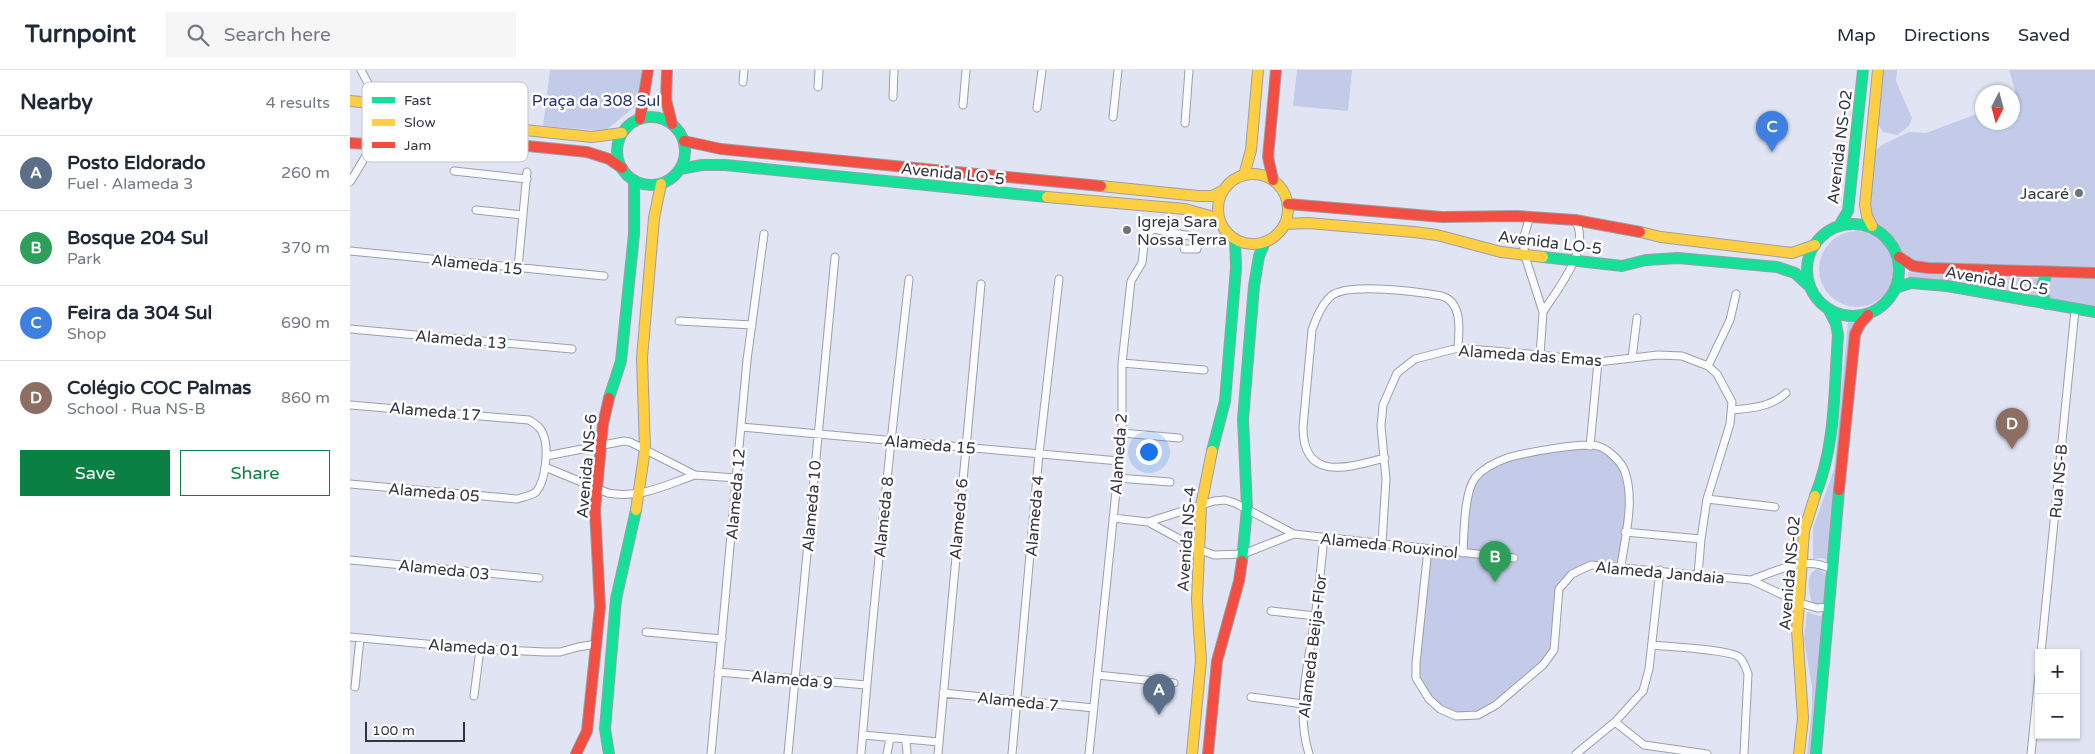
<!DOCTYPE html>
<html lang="en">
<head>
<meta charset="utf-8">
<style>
  body { margin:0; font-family:"Varela Round",sans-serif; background:#f6f6f7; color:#1f2937 }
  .controls { position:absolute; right:15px; bottom:15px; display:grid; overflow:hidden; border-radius:0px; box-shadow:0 1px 4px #0004 }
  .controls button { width:45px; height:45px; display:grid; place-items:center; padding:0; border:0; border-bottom:1px solid #e0e1e3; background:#fff; color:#1f2937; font:25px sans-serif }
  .compass { position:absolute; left:1625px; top:15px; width:45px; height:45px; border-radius:50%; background:#fff; box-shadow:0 1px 4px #0004; rotate:186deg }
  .scale { position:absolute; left:15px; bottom:12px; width:100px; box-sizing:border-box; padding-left:5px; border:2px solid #333640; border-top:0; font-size:14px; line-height:18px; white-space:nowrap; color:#333640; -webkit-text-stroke:4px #fff; paint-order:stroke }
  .you { position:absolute; left:798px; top:381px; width:18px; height:18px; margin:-12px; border:4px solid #fff; border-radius:50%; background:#1a73e8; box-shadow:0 0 0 8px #1a73e833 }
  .badge { display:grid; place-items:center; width:32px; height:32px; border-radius:50%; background:#0b8043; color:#fff; font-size:16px; font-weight:700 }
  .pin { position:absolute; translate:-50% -41px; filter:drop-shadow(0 1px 2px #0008) }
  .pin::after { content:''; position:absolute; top:26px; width:18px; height:15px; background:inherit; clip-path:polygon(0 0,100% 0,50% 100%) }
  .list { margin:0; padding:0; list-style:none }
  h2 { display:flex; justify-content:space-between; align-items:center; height:65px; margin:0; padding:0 20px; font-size:21px }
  h2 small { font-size:16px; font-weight:400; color:#747a83 }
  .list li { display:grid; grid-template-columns:32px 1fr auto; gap:15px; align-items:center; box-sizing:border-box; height:75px; padding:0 20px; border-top:1px solid #e0e1e3 }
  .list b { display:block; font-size:19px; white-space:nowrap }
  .list p { margin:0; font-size:16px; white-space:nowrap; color:#747a83 }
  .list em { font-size:16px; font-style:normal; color:#747a83 }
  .actions { display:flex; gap:10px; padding:15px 20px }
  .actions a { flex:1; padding:11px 0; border:1px solid #0b8043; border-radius:0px; text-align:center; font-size:18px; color:#0b8043 }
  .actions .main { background:#0b8043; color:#fff }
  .icon { flex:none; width:28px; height:28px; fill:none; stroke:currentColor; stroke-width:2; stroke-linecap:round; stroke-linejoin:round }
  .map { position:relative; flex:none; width:1745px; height:684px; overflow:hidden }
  header { display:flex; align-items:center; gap:30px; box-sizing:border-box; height:70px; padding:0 25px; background:#fff; border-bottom:1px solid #e0e1e3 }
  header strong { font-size:24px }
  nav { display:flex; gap:28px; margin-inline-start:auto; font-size:18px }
  .search { width:350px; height:45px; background:#f6f6f7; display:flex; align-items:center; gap:12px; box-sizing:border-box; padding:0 18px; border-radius:0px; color:#747a83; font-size:19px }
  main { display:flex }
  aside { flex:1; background:#fff }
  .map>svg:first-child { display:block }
</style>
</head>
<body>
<header>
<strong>Turnpoint</strong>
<div class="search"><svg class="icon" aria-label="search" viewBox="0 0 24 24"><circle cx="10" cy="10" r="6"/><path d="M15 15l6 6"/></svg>Search here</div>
<nav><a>Map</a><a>Directions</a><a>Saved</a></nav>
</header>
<main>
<aside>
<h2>Nearby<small>4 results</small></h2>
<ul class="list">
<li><span class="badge" style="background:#5c6f8a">A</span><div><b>Posto Eldorado</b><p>Fuel · Alameda 3</p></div><em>260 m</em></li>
<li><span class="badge" style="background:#2e9e5b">B</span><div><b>Bosque 204 Sul</b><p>Park</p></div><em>370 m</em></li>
<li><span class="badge" style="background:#3f7fe0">C</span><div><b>Feira da 304 Sul</b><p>Shop</p></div><em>690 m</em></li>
<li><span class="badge" style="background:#8d6e63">D</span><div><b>Colégio COC Palmas</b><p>School · Rua NS-B</p></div><em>860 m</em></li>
</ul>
<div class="actions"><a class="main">Save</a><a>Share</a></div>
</aside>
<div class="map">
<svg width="1745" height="684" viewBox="0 0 1745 684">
  <rect width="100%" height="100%" fill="#e1e5f3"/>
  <path fill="#c3cbe9" d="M200,0H292L288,34L255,61L193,56Z
    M947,0H1002L998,41L943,36Z
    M1530,0H1547L1546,11L1562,48L1559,56L1547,65L1533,62L1526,51Z
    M1659,0H1745V201L1563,194L1550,186L1524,155L1517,135L1521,90L1526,80L1532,75L1559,62L1576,63L1632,42V52H1662L1663,27L1665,20Z
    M1469 199a38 38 0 1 1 76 0a38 38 0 1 1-76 0Z
    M1558,202L1616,207L1692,208L1690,227L1616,213L1558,208Z
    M1699,208H1745V238L1697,228L1695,212Z
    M1498,251L1505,252L1478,491L1473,488L1463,489V458L1484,399Z
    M1227,376H1248L1275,400L1279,418L1271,496L1241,495L1222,504L1209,519L1204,580L1193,595L1128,645L1106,646L1090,639L1066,608L1078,479L1113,483L1114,460L1125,409L1159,388Z
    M1470,498L1476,506L1474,533L1471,537L1463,535C1459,523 1453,502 1470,498Z
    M1457,542L1469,546L1475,545L1462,684H1457L1462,638V617L1454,570Z"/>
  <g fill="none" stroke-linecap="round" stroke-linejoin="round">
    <defs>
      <path id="street" d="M393,12L394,0
        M468,17L469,0
        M543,27L544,0
        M613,35L616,0
        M687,38L692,0
        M763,47L768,0
        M835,53L839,0
        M104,101L177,109
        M0,112C14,89 35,61 26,32C23,21 16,10 11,0
        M126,140L173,145
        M1180,146L1173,170L1175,186L1193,242L1190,285
        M0,181L254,206
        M168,198L177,102
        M1193,242C1208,218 1242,178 1225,150
        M329,251L402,255
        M0,259L222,279
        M1282,288L1287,248
        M772,293L854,300
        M1358,296L1380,250L1386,224
        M0,335L179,350C185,354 191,357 193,364C199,377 196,411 186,422C181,426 173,427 167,429L0,414
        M1383,340C1402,338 1421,337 1436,323
        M391,357L769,391
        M772,363L829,368
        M1240,376L1248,292
        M196,386L274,371L280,372L345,405L386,408
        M1035,388C997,398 953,412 953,357L962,260C966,248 971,235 981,226C998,212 1070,222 1092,226C1113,233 1109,260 1108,278
        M195,397L258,423C290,429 316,415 345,405
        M767,408L820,412
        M1357,429L1425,437
        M763,448L798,452L848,479L864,485L893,484L944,464
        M798,452L864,431L875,430L885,433L944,464L1164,488
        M1275,462L1351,469
        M1032,473L1036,409L1031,356L1033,335L1047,303L1065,289L1108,278L1190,285L1248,292L1308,285L1332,286L1358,296L1367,304L1382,332L1380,354L1357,429L1351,469L1348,505
        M1078,479L1066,593V608L1079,629L1090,639L1106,646L1128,645L1146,635L1193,595L1204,580L1209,519L1222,504L1241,495L1401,510L1450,533L1467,538L1479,537
        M1113,483C1114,464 1114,423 1125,408C1133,398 1146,392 1157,388C1173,383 1233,372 1248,376C1258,379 1272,392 1275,402C1285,431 1275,467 1271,496
        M0,490L189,508
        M1401,510C1427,501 1455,485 1481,499
        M921,541L966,546
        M296,562L372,569
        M0,567L130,579L195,582H210L228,577L247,574
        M1302,575C1319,577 1377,579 1389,587C1394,591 1396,598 1398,604L1394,684
        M1691,583L1725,240
        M368,602L516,615
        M747,605L824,613
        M5,617L10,568
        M593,623L744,638
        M124,626L130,579
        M901,627L953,634
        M1265,652L1294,675L1357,684
        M513,665L589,672
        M556,670L557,684
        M361,684L397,290L414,164
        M438,684L485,187
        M511,684C524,525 541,367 559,209
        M537,684L540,668
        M588,684L631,214
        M662,684L689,384L709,209
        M739,684L772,363V293L781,211L792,193L795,166L803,159L840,166L848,169L847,179H834
        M959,684C945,640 959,592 965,547C969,521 971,494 974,467
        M1226,684L1265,652L1293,621L1299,599L1310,500
        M1681,684L1689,605"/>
      <path id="fast" d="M267 81a34 34 0 1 1 68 0a34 34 0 1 1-68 0Z
        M330,99L352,95H375L697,127
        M1457 200a46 46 0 1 1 92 0a46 46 0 1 1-92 0Z
        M1489,156L1498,141L1513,0
        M1193,187L1272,196L1296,190L1328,188L1427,197L1445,203L1458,215
        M1545,218L1561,213L1597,216L1745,242
        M1696,234L1691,218L1697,203
        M259,328L271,291L284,164V110
        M862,381L875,331L886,198L885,169
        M1465,426C1486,375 1484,319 1488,265L1486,254L1479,240
        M892,491L897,438L893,349L904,216L909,186L915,172
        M259,684L255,659L266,529L286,440
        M1466,684L1489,420"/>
      <path id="slow" d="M0,31L60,37L118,54L242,67L272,63
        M868 139a35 35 0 1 1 70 0a35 35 0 1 1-70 0Z
        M894,105L901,80L908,0
        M751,116L848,126H862L872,121
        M697,127L835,139L860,146L871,154
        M935,154L958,153L1064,162L1087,165L1151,182L1193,187
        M1522,156L1517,146L1515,135L1528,0
        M1290,162L1311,167L1442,183L1465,175
        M286,440L295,379L292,288L304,148L311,114
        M842,684L851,590L847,530L851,436L862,381
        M1449,684L1453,648L1447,560L1454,461L1465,426"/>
      <path id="jam" d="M317,0L316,30L322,54
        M290,49L298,0
        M334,71L371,79L751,116
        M0,73L66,77L107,71H128L237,82L259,89L272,98
        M923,110L918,87L926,0
        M938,134L1092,147L1167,146L1225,150L1290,162
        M1549,187L1563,196L1578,198L1745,203
        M1489,420L1505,264L1510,254L1518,245
        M226,684L237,661L250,537L245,440L253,354L259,328
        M858,684L867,591L889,511L892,491"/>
    </defs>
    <use href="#street" stroke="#9b9fa9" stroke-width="9"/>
    <use href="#fast" stroke="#9b9fa9" stroke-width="12"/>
    <use href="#slow" stroke="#9b9fa9" stroke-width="12"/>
    <use href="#jam" stroke="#9b9fa9" stroke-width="12"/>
    <use href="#street" stroke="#fafbfd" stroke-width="7"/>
    <use href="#fast" stroke="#16e098" stroke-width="10"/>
    <use href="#slow" stroke="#ffcf43" stroke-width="10"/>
    <use href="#jam" stroke="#f24e42" stroke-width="10"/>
  </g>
  <g fill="#70737f" stroke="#fff" stroke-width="2">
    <circle cx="1729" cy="123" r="5"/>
    <circle cx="777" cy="160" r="5"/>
  </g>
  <g text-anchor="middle" stroke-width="5" stroke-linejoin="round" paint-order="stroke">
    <g font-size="16" fill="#253174" stroke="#fff">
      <text x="246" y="36">Praça da 308 Sul</text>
    </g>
    <g font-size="16" fill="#333640" stroke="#fff">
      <text transform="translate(1489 77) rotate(-83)" y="6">Avenida NS-02</text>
      <text transform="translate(603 103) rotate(6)" y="6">Avenida LO-5</text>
      <text transform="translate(1200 172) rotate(7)" y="6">Avenida LO-5</text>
      <text transform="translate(127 194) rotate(6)" y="6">Alameda 15</text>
      <text transform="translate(1647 210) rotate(10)" y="6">Avenida LO-5</text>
      <text transform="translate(111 269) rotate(5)" y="6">Alameda 13</text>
      <text transform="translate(1180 285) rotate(4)" y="6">Alameda das Emas</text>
      <text transform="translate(85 341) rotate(5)" y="6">Alameda 17</text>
      <text transform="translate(580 374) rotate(5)" y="6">Alameda 15</text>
      <text transform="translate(768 384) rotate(-86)" y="6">Alameda 2</text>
      <text transform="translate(236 396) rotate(-85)" y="6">Avenida NS-6</text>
      <text transform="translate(1708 411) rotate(-85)" y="6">Rua NS-B</text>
      <text transform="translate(84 422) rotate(5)" y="6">Alameda 05</text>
      <text transform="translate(385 424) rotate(-85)" y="6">Alameda 12</text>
      <text transform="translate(461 436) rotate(-85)" y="6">Alameda 10</text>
      <text transform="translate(684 446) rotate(-85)" y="6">Alameda 4</text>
      <text transform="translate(533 447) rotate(-84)" y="6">Alameda 8</text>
      <text transform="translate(608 449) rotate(-85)" y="6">Alameda 6</text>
      <text transform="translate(836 469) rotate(-86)" y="6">Avenida NS-4</text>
      <text transform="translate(1039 475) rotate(6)" y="6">Alameda Rouxinol</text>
      <text transform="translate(94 499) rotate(6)" y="6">Alameda 03</text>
      <text transform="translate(1310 502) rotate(5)" y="6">Alameda Jandaia</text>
      <text transform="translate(1439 503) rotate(-85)" y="6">Avenida NS-02</text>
      <text transform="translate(962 576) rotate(-83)" y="6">Alameda Beija-Flor</text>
      <text transform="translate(124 577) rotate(4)" y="6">Alameda 01</text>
      <text transform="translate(442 609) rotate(5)" y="6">Alameda 9</text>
      <text transform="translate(668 631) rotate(6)" y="6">Alameda 7</text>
    </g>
    <g font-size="16" fill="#333640" stroke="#fff" text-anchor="end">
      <text x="1719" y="129">Jacaré</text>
      <text x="787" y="157" text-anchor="start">Igreja Sara<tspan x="787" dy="18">Nossa Terra</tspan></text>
    </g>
  </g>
  <rect x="12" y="12" width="166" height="80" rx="8" fill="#fff" stroke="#c2c3c6" stroke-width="1"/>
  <rect x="22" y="27" width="23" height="6" fill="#16e098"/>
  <rect x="22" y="49" width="23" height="7" fill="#ffcf43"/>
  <rect x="22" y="72" width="23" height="6" fill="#f24e42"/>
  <g font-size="14" fill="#333640">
    <text x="54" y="35">Fast</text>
    <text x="54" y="57">Slow</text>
    <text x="54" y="80">Jam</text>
  </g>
</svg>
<div class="controls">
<button>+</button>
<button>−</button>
</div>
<svg class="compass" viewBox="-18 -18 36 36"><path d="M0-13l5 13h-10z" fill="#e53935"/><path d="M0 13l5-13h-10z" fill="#747a83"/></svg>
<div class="scale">100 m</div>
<div class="you"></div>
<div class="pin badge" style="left:809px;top:645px;background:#5c6f8a">A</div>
<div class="pin badge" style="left:1145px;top:512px;background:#2e9e5b">B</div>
<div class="pin badge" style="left:1422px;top:82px;background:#3f7fe0">C</div>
<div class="pin badge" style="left:1662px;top:379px;background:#8d6e63">D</div>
</div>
</main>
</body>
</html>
